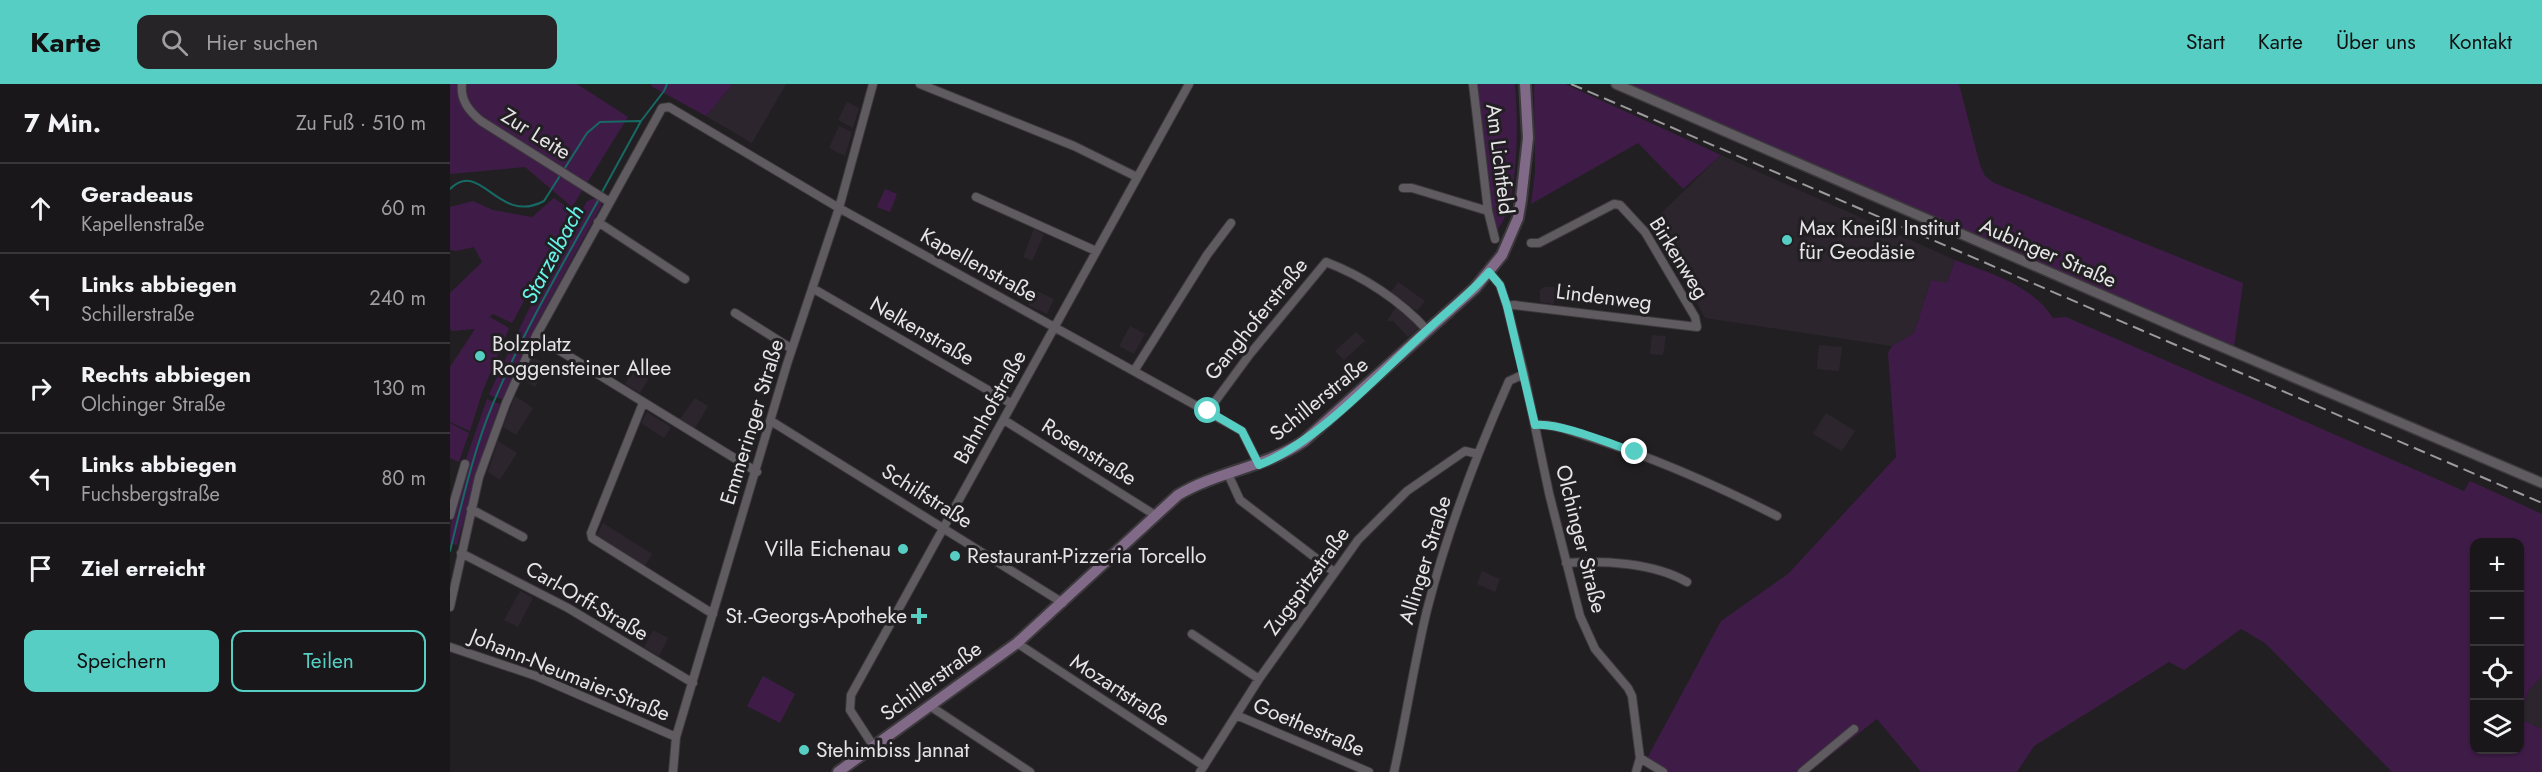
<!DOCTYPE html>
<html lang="de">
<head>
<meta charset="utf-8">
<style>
  body { margin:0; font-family:Jost,sans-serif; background:#272427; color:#f1f3f6 }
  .controls { position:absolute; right:18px; bottom:18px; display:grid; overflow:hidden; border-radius:12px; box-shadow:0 2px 4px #0004 }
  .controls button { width:54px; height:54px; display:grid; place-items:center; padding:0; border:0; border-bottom:2px solid #383639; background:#1a171a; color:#f1f3f6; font:30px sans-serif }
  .stop { position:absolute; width:18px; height:18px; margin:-14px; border:4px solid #56cec4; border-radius:50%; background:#fff }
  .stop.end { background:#56cec4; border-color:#fff; box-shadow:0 2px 6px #0008 }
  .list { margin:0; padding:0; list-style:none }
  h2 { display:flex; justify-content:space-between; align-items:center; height:78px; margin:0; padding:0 24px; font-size:26px }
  h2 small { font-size:20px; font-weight:400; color:#9f9fa2 }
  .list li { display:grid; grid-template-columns:39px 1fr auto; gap:18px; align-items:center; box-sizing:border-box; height:90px; padding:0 24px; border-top:2px solid #383639 }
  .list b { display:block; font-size:22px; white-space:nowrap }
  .list p { margin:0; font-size:20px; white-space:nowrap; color:#9f9fa2 }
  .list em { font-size:20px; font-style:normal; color:#9f9fa2 }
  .actions { display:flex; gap:12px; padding:18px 24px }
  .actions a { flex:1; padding:14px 0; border:2px solid #56cec4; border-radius:12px; text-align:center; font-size:21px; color:#56cec4 }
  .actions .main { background:#56cec4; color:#111 }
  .icon { flex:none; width:33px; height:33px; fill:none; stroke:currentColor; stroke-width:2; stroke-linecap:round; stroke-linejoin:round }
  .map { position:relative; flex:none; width:2092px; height:688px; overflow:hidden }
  header { display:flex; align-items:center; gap:36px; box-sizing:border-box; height:84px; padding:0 30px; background:#56cec4; color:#111 }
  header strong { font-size:28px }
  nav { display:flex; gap:33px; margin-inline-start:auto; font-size:21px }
  .search { width:420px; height:54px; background:#272427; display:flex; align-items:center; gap:15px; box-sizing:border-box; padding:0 21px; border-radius:12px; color:#9f9fa2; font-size:22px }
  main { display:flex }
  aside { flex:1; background:#1a171a }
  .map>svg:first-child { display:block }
</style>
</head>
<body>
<header>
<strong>Karte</strong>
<div class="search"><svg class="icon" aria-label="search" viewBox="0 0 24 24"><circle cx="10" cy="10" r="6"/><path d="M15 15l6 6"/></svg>Hier suchen</div>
<nav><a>Start</a><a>Karte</a><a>Über uns</a><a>Kontakt</a></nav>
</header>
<main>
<aside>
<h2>7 Min.<small>Zu Fuß · 510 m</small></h2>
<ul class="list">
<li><svg class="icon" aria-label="ahead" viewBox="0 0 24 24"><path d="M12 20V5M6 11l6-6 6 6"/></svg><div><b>Geradeaus</b><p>Kapellenstraße</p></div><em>60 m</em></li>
<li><svg class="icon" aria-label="left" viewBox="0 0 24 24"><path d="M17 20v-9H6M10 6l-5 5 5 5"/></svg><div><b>Links abbiegen</b><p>Schillerstraße</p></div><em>240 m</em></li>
<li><svg class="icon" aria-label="right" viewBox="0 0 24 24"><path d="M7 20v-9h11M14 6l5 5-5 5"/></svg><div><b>Rechts abbiegen</b><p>Olchinger Straße</p></div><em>130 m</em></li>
<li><svg class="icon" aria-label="left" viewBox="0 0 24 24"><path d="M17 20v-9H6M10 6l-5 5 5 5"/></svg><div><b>Links abbiegen</b><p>Fuchsbergstraße</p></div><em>80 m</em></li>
<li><svg class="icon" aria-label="arrive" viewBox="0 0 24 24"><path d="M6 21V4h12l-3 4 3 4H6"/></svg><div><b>Ziel erreicht</b></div></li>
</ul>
<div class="actions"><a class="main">Speichern</a><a>Teilen</a></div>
</aside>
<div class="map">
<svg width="2092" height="688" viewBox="0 0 2092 688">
  <rect width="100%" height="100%" fill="#221f23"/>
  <path fill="#2c252e" d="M283,0H336L302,59L256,32Z
    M397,18L409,24L403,44L388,36Z
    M389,42L402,48L395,72L379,64Z
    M1271,71L1505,176L1497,199L1481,196L1464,249L1442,262L1255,234L1203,137Z
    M584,145L594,150L582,177L573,173Z
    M948,198L975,217L967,227L941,208Z
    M1094,203H1105L1104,220L1090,218V206Z
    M585,206L604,215L597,230L578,221Z
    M946,223L965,238L969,244L958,253L943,237H937Z
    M680,242L695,250L684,270L669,262Z
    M906,248L915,257L894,276L885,267Z
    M1202,251L1216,252L1213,271L1200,270Z
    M1369,261L1392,263L1389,287L1367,285Z
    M82,272L98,282L85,303L73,295Z
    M188,278L203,287L190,309L175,300Z
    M65,312L83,324L66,351L53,343Z
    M245,314L258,322L245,344L230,335Z
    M197,328L221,343L214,354L191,339Z
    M1376,329L1405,347L1392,367L1363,350Z
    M48,357L67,369L50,396L38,388Z
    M153,439L202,470L194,483L147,451Z
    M1032,487L1050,495L1045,508L1027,500Z
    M70,507L83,514L68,543L54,536Z
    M203,546L218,554L209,572L194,563Z
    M2092,592V645L2070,635V629L2079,606Z"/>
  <path fill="#3f1c48" d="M0,0H127L178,33L122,123L75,83L0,90Z
    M202,0H283L256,32L201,2Z
    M1025,0H1065C1068,34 1070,120 1047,146L1044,143Z
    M1084,0H1115L1271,71L1233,105L1188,59L1081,120L1085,88Z
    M1175,0H1509L1530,81L1535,92L1544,99L1793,199L1784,263Z
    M435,105L447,110L440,128L427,123Z
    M104,114L123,127L62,239L43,230L32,239L40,233L59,244L32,309L20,347L0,338V283L25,245L2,247L0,245V209L32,178L24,163L6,167L0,166V123L23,117L43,126L82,133Z
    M146,114L151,118V122L82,249L53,315L41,312L39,310L76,231L131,128L137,117Z
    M1505,176C1540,189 1582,201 1603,234L1616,233L2014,407L2020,397L2092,430V592L2079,606L2070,629V458H2024V666H2070V635L2092,645V688H1942L1815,559L1791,545L1734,586L1719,578L1584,662L1567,688H1471L1427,635L1359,688H1206L1194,680L1271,537L1338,490L1446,373L1438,269L1442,262L1464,249L1481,196L1497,199Z
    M37,315L50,320L34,365L7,461L0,459C0,410 22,360 37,315Z
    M0,339L19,349L9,378L0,374Z
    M313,592L345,610L330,639L297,622Z"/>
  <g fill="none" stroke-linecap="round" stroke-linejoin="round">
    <path stroke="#176963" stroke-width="2" d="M0,105C31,74 48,142 94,117L137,49L150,38L190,37
      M151,110L191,37L214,7L217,0
      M0,467C12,419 23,368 42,322C72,250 111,183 149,115"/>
    <defs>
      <path id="minor" d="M12,0C10,16 19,27 31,37L158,117
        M470,0L624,62L687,93
        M1023,0L1038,127L1045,155
        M953,104H962L1038,127
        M526,113L646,167
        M148,138L235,195
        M1039,188L1050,201L1057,222L1074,290L1099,409L1130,532L1145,565L1178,604L1182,612L1190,674L1186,688
        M364,205L562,320
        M1057,222L1064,221L1247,243L1245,233L1195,148L1170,121L1164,120L1089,159H1081
        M285,229L342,265
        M86,252L307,388
        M684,287L757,171L781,139
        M193,319L141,449L142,454L263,530
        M758,327L800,270L876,178C913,192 951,217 977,246
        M554,336L705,431
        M321,337L613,519
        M1085,341C1102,339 1123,348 1139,353C1205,374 1266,401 1327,432
        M778,390L790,416L884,488
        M21,425L73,453
        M0,431L15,380
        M11,469L118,524L243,599
        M1116,479C1154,476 1204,479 1237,498
        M0,523L29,393L56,319L86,252L212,24L219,23L389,124L792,347L809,381
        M742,550L809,595
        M567,559L754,682
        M0,563L86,592L226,653
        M480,622L580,688
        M786,631L919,688
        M424,663L400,626L401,611L739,0
        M1190,674L1213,688
        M223,688L226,653L337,280L389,124L423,0
        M750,688L809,595L908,456L957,407L1015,367L1028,370
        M944,688C956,634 964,579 977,526C997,448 1026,371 1059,297L1074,290
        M1352,688L1404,645"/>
      <path id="tertiary" d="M1166,0L1737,248L2092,399"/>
      <path id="secondary" d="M388,688L567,559L728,411C768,387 814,384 854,357L1025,204L1052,171L1068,134L1071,116L1078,54L1075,0"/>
    </defs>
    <use href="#minor" stroke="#3c393c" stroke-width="10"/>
    <use href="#tertiary" stroke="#3c393c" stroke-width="12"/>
    <use href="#secondary" stroke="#3c393c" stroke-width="14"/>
    <use href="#minor" stroke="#5f5b60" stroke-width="8"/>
    <use href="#tertiary" stroke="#5f5b60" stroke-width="9"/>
    <use href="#secondary" stroke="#816a88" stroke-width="10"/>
    <path stroke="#9d9a9e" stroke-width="2" stroke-dasharray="12 6" stroke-linecap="butt" d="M1121,0L2092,419"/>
  </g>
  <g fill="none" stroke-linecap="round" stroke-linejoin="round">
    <path stroke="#56cec4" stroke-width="8" d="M758,327L792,347L809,381C868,358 928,291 975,248C996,228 1019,211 1039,188L1050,201L1057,222L1085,341C1108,338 1161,360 1185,368"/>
  </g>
  <g fill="#56cec4" stroke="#221f23" stroke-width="2">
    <circle cx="1337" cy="156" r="6"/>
    <circle cx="30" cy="272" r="6"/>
    <circle cx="453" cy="465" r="6"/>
    <circle cx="505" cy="472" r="6"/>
    <path d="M466 523h6v6h6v6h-6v6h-6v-6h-6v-6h6z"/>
    <circle cx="354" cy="666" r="6"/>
  </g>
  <g text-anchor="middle" stroke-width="6" stroke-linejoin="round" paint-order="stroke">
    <g font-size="21" fill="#e6e4e7" stroke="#221f23">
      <text transform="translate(86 50) rotate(32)" y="7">Zur Leite</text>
      <text transform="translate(1050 75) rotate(83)" y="7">Am Lichtfeld</text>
      <text transform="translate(1598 169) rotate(23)" y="7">Aubinger Straße</text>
      <text transform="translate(1229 174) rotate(58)" y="7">Birkenweg</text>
      <text transform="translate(529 181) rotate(29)" y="7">Kapellenstraße</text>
      <text transform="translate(1154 213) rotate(7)" y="7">Lindenweg</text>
      <text transform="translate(806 235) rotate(-51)" y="7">Ganghoferstraße</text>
      <text transform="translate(472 247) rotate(30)" y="7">Nelkenstraße</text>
      <text transform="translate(869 315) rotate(-39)" y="7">Schillerstraße</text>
      <text transform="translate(540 323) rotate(-61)" y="7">Bahnhofstraße</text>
      <text transform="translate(302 338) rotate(-73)" y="7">Emmeringer Straße</text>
      <text transform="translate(639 368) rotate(32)" y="7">Rosenstraße</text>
      <text transform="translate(477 412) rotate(32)" y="7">Schilfstraße</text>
      <text transform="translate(1131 455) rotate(76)" y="7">Olchinger Straße</text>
      <text transform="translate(975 476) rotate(-73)" y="7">Allinger Straße</text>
      <text transform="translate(857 497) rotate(-54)" y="7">Zugspitzstraße</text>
      <text transform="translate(137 517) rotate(30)" y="7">Carl-Orff-Straße</text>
      <text transform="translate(120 591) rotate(22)" y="7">Johann-Neumaier-Straße</text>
      <text transform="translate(481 597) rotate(-36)" y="7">Schillerstraße</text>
      <text transform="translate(670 606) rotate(33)" y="7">Mozartstraße</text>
      <text transform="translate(859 643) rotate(23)" y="7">Goethestraße</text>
    </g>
    <g font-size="21" fill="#e6e4e7" stroke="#221f23" text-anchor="start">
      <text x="1349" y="151">Max Kneißl Institut<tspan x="1349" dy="24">für Geodäsie</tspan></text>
      <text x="42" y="267">Bolzplatz<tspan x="42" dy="24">Roggensteiner Allee</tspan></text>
      <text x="441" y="472" text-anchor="end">Villa Eichenau</text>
      <text x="517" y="479">Restaurant-Pizzeria Torcello</text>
      <text x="457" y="539" text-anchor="end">St.-Georgs-Apotheke</text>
      <text x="366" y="673">Stehimbiss Jannat</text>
    </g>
    <g font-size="22" font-style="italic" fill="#66f5e9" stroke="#221f23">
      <text transform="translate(102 170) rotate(-62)" y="8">Starzelbach</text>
    </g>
  </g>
</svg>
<div class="controls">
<button>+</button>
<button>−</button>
<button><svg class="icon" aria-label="locate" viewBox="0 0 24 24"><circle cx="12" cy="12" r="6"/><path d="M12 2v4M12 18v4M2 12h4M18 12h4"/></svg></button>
<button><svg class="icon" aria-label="layers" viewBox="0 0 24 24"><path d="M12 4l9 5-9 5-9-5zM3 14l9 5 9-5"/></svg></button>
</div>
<div class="stop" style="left:758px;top:327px"></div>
<div class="stop end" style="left:1185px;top:368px"></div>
</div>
</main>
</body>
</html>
